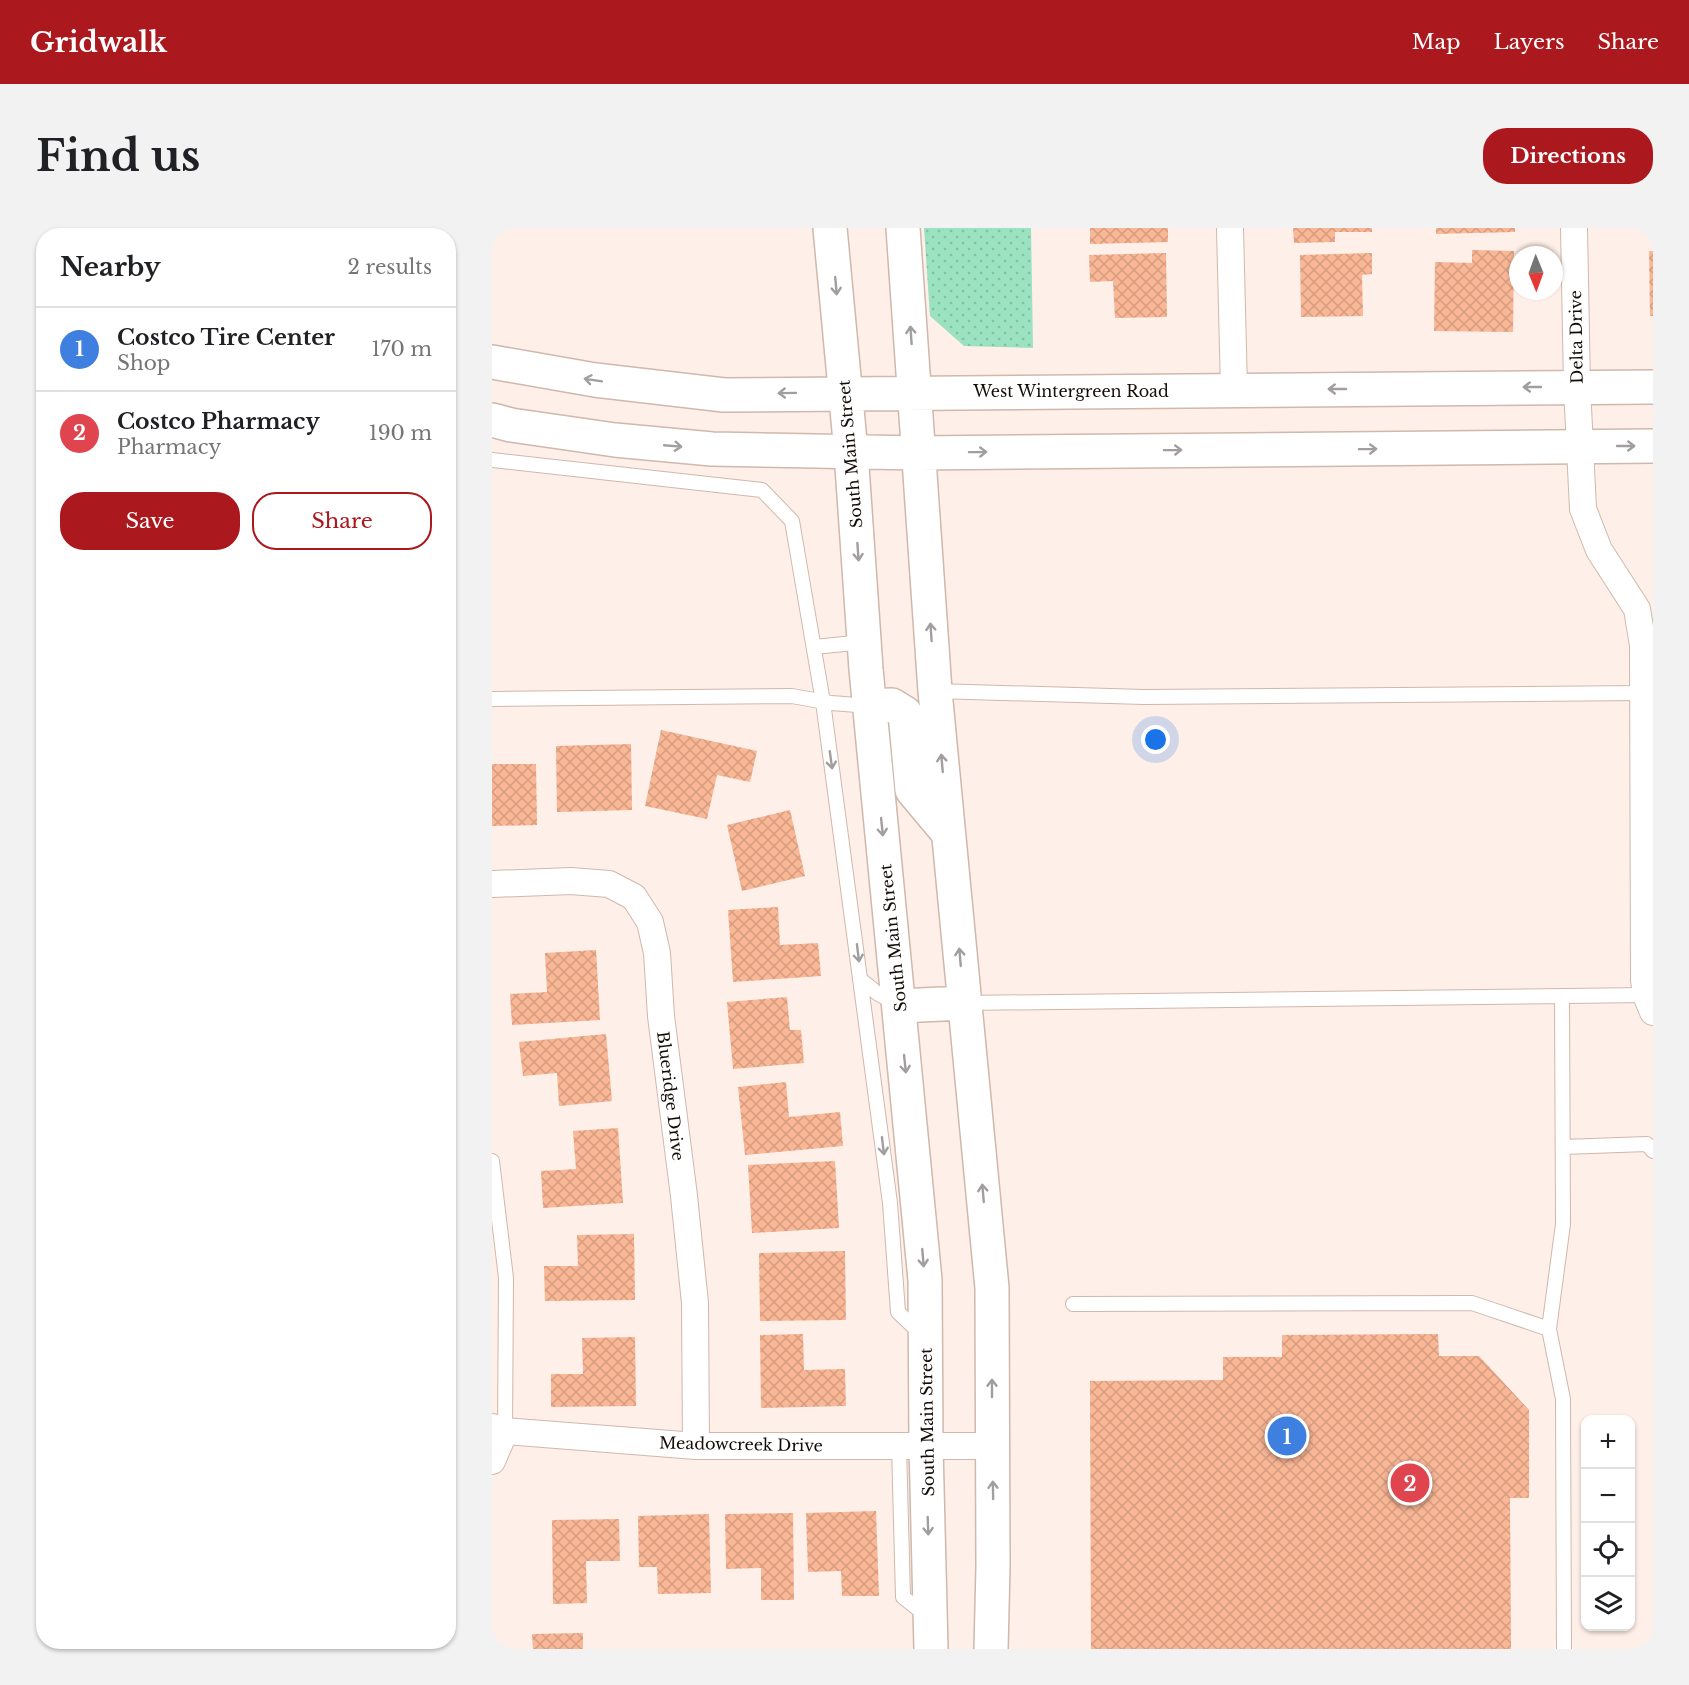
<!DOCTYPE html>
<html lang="en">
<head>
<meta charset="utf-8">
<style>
  body { margin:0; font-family:"Libre Baskerville",serif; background:#f2f2f2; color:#202124 }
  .controls { position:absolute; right:18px; bottom:18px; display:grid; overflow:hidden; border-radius:12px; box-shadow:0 2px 4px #0004 }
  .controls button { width:54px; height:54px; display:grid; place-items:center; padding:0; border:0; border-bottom:2px solid #e0e0e0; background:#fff; color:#202124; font:30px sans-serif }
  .compass { position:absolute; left:1017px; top:18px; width:54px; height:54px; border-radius:50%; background:#fff; box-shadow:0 2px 4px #0004; rotate:179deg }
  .you { position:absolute; left:664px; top:512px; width:21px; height:21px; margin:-15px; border:4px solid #fff; border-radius:50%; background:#1a73e8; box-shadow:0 0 0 9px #1a73e833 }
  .badge { display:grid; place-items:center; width:39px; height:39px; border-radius:50%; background:#ab181d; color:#fff; font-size:20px; font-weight:700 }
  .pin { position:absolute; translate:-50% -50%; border:3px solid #fff; box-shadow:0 2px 6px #0006 }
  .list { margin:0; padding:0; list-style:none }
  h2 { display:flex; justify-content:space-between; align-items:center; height:78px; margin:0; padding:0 24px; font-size:26px }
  h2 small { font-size:20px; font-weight:400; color:#757577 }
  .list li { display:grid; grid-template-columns:39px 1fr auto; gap:18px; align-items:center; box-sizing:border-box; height:84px; padding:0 24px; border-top:2px solid #e0e0e0 }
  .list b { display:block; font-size:22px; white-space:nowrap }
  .list p { margin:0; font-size:20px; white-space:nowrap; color:#757577 }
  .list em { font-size:20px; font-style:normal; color:#757577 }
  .actions { display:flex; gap:12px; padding:18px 24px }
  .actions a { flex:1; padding:14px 0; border:2px solid #ab181d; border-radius:24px; text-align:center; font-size:21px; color:#ab181d }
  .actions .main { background:#ab181d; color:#fff }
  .icon { flex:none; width:33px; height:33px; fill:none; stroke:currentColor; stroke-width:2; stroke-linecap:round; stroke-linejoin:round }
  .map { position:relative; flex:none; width:1161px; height:1421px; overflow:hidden; border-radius:24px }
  header { display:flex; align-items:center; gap:36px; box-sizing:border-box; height:84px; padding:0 30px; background:#ab181d; color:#fff }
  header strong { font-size:28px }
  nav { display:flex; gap:33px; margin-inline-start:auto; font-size:21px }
  .intro { display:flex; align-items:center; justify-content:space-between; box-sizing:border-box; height:144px; padding:0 36px }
  h1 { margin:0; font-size:42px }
  .button { padding:15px 27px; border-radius:24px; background:#ab181d; color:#fff; font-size:21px; font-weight:700 }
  main { display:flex; gap:36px; padding:0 36px }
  aside { flex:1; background:#fff; border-radius:24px; box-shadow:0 2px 4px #0004 }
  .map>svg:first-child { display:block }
</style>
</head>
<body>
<header>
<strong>Gridwalk</strong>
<nav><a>Map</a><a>Layers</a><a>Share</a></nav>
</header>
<div class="intro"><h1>Find us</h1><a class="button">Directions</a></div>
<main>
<aside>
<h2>Nearby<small>2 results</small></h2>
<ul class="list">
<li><span class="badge" style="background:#3f7fe0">1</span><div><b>Costco Tire Center</b><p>Shop</p></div><em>170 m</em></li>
<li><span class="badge" style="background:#e0444e">2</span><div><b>Costco Pharmacy</b><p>Pharmacy</p></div><em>190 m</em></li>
</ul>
<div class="actions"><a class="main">Save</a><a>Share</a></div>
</aside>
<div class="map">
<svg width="1161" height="1421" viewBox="0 0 1161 1421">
  <defs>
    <pattern id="grass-dots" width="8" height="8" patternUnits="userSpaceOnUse" patternTransform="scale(1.5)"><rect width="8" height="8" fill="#9ae2c0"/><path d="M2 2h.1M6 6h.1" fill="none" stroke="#84c1a4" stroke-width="1.8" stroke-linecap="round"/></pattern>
    <pattern id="building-cross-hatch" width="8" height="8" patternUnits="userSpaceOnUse" patternTransform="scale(1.5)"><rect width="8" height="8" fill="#fab796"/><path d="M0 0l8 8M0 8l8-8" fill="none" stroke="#d59c80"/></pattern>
  </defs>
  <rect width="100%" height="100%" fill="#feefe8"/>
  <path fill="url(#grass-dots)" d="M432,0H539L541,120L472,118L438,88Z"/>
  <path fill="url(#building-cross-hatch)" d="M598,0H676V14L598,16Z
    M801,0H880V4H843V14L802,15Z
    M944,0H1023V4L944,6Z
    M980,22L1022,23L1021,104L942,103L943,34L980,35Z
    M1157,23H1161V88H1158Z
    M674,25L675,89L623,90L621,53L598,54L597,27Z
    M880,25V46L870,47L871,88L809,89L808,27Z
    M169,502L265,523L258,554L225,547L215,591L153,578Z
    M139,516L140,582L65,584L64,518Z
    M0,536H44L45,597L0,598Z
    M298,582L313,648L250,663L235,597Z
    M286,679L288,717L326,715L329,748L241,754L236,682Z
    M104,722L108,792L20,797L18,766L55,764L53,725Z
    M295,769L298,802H309L312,835L241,841L235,774Z
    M114,806L120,873L67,878L65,845L31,848L27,814Z
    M294,854L297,889L348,884L351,918L253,927L246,859Z
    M126,900L131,975L51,980L49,943L84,941L81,903Z
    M343,933L347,1000L260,1005L256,937Z
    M142,1006L143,1072L53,1073L52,1038H86L85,1007Z
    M353,1023L354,1092L268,1093L267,1025Z
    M311,1106L312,1142L353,1141L354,1178L269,1180L268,1107Z
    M946,1106L947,1128H987L1037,1182V1270H1018L1019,1421H599L598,1153L731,1152V1129H790V1107Z
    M143,1109L144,1178L59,1179V1146H91L90,1110Z
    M384,1283L387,1368H350L349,1343L316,1344L314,1285Z
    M301,1285L302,1372H269V1340L234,1341L233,1286Z
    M217,1286L219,1365L166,1366L165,1339H147L146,1288Z
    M127,1291L128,1333H94L95,1375L61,1376L60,1292Z
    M91,1405V1421H41L40,1406Z"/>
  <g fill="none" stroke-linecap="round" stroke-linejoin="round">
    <defs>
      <path id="lane" d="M0,232L270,262L300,293L331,474L398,975L406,1084L430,1107
        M322,419L372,414
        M443,463L652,469L1152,465
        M0,471L300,468L339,475L378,478
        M369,752L385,765L405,776
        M1070,768L1071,996L1057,1101L1071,1171L1072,1421
        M472,775L1154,767
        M1071,919L1155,916L1161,923
        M0,933L14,1050L13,1203
        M581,1076L980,1075L1057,1101
        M407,1218L411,1369L435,1388"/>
      <path id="street" d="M738,0L742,162
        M1082,0L1085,159L1091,281L1107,322L1145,381L1151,417L1152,752L1154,767L1161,784
        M0,656L79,653L117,656L142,669L158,694L165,725L169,788L192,968L203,1075L204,1218
        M0,1199L13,1203L204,1218H500
        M0,1233L13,1203"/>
      <path id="secondary" d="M338,0L359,224L374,441L433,1052L434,1218L439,1421
        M411,0L443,463L500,1060L501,1339L499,1421
        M0,134L103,152L232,167L1161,159
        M0,192L19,197L123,212L220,221L427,225L1161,218
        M378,478L400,477L413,485L420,562L456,605
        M407,778L472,775"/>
    </defs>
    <use href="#lane" stroke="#cfb8ac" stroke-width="16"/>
    <use href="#street" stroke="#cfb8ac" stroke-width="28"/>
    <use href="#secondary" stroke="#cfb8ac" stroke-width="36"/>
    <use href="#lane" stroke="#fff" stroke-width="14"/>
    <use href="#street" stroke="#fff" stroke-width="26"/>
    <use href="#secondary" stroke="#fff" stroke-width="33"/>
  </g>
  <defs><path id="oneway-shaft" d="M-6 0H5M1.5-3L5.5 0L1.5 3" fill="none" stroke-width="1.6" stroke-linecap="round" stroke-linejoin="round" transform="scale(1.5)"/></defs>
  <g stroke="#a19e9d">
    <use href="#oneway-shaft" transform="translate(344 58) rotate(85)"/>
    <use href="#oneway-shaft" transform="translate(419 107) rotate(-94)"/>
    <use href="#oneway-shaft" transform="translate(101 152) rotate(-171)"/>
    <use href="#oneway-shaft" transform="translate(1040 159) rotate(180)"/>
    <use href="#oneway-shaft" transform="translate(845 161) rotate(180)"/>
    <use href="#oneway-shaft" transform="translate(295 165) rotate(179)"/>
    <use href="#oneway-shaft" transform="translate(181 218) rotate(5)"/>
    <use href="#oneway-shaft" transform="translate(1134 218)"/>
    <use href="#oneway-shaft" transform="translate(876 221) rotate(-1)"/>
    <use href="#oneway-shaft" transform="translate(681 222) rotate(-1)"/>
    <use href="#oneway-shaft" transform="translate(486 224) rotate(-1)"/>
    <use href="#oneway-shaft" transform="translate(366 324) rotate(86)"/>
    <use href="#oneway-shaft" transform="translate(439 404) rotate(-94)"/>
    <use href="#oneway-shaft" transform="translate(339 532) rotate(82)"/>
    <use href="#oneway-shaft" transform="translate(450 535) rotate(-95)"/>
    <use href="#oneway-shaft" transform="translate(390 599) rotate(84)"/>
    <use href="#oneway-shaft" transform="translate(366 725) rotate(83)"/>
    <use href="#oneway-shaft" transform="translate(468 729) rotate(-95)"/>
    <use href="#oneway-shaft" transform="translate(413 836) rotate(84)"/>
    <use href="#oneway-shaft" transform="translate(391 918) rotate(83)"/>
    <use href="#oneway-shaft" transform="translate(491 965) rotate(-95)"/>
    <use href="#oneway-shaft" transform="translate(431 1030) rotate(85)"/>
    <use href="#oneway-shaft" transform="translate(500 1160) rotate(-90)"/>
    <use href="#oneway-shaft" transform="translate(501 1262) rotate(-91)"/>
    <use href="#oneway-shaft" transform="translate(436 1298) rotate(88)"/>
  </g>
  <g text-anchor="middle" stroke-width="4.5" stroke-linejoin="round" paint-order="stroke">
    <g font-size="16" fill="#150d09" stroke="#fff">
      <text transform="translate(1084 109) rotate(-91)" y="6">Delta Drive</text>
      <text x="579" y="169">West Wintergreen Road</text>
      <text transform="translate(358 226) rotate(-95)" y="6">South Main Street</text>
      <text transform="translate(401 710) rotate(-96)" y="6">South Main Street</text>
      <text transform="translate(179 868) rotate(83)" y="6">Blueridge Drive</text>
      <text transform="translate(435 1194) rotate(-91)" y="6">South Main Street</text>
      <text transform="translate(249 1216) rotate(1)" y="6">Meadowcreek Drive</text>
    </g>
  </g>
</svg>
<div class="controls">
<button>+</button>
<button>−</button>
<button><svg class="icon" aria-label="locate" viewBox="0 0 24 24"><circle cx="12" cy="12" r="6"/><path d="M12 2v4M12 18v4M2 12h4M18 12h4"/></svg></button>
<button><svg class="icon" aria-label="layers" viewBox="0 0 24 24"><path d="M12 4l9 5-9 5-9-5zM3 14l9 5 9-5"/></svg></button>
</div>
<svg class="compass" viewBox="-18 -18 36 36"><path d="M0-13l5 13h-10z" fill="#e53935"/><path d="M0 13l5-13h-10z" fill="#757577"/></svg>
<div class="you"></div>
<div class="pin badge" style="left:795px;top:1208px;background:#3f7fe0">1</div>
<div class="pin badge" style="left:918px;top:1255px;background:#e0444e">2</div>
</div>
</main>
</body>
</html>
